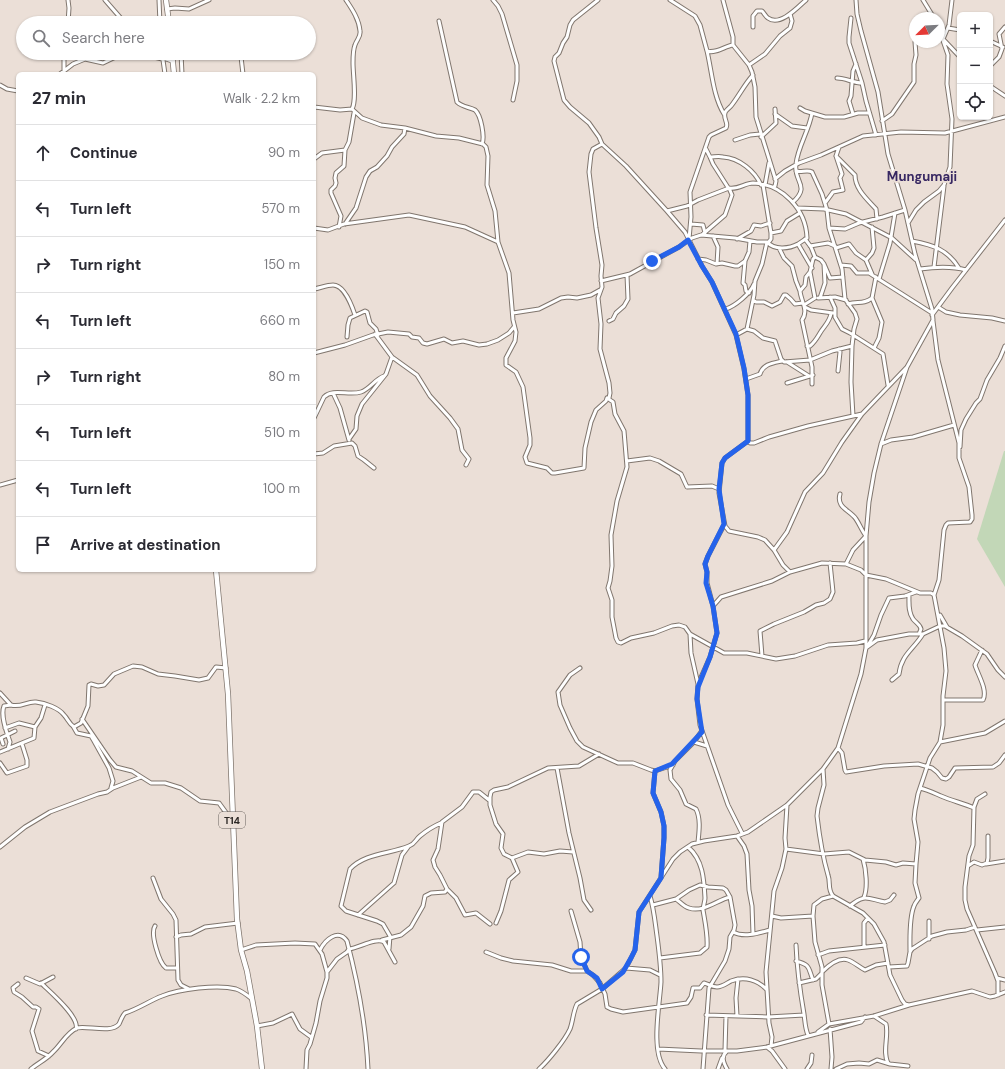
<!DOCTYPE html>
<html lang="en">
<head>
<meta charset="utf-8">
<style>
  body { margin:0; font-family:"DM Sans",sans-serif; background:#f2f2f3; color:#2b2b33 }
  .controls { position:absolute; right:12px; top:12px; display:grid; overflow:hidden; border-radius:6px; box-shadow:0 1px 3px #0004 }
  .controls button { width:36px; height:36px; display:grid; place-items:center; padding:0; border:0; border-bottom:1px solid #e1e1e2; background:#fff; color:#2b2b33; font:20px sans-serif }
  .compass { position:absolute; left:909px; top:12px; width:36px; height:36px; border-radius:50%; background:#fff; box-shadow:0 1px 3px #0004; rotate:246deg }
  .stop { position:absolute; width:12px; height:12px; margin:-9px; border:3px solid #2563eb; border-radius:50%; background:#fff }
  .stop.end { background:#2563eb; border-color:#fff; box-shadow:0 1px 4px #0008 }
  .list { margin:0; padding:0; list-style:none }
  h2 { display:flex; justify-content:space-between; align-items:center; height:52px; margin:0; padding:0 16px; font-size:17px }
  h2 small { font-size:13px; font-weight:400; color:#7c7c81 }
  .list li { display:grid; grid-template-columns:26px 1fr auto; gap:12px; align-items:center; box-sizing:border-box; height:56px; padding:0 16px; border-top:1px solid #e1e1e2 }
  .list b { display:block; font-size:15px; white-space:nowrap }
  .list em { font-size:13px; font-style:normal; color:#7c7c81 }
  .icon { flex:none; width:22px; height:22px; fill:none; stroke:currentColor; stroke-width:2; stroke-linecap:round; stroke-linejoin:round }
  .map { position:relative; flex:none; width:1005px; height:1069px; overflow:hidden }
  .search { position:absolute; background:#fff; box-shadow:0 1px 3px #0004; left:16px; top:16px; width:300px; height:44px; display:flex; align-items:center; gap:10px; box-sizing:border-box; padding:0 14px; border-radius:22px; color:#7c7c81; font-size:15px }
  .panel { position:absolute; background:#fff; box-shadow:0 1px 3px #0004; left:16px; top:72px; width:300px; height:500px; border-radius:6px }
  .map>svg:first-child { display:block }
</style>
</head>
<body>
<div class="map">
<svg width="1005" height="1069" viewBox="0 0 1005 1069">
  <rect width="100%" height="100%" fill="#ebdfd7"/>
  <path fill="#c2d7b7" d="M1004,451H1005V587L977,539Z"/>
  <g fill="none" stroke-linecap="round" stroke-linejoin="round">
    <defs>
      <path id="minor" d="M68,0L69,8L68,23
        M105,0L125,23
        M159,0L160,23
        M346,0C352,9 359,19 360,31C361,37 357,39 355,45C353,50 353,58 353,63C353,75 357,100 352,109
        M493,0L498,6L502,14L517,65V81L513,100
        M598,0L573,20L570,25L567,37L563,43L559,53L555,57L554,61L564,100L570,107L589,123L599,137L602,144
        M670,0L695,16L700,25L707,51C716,54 725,46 733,45
        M723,0L733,37V45L749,65L752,72L755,87L756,117L776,181L775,186L773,187
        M923,0L934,18
        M167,9L175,8L189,9L209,0
        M851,18L849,37V43L862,83L866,101L876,135
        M439,21L457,102C462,107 469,107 475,110C481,115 485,137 482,144
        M753,27V16L757,11H762C764,13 766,17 768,18C780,27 798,7 806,0
        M948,28L960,30
        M942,38L960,57
        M943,39L949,25L952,0
        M990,41L1003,47
        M707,51C712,72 713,96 724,114
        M74,53L85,59
        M142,53L150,54
        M150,53L154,57L162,59L163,58L172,61
        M162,53L165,74
        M181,53L182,74
        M231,53L241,57L243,74
        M749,65L765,54L780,36L790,28L792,21L790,14
        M990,66L999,57L1002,49L999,34L1005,27
        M64,71V53
        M60,74L73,64L85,59L103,63L124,53
        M837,78C846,78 853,83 862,83
        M0,85L7,89L18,91
        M990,86L1005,96
        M314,107L340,110L352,109L362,118L381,125L405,128L436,136L459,138L483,144L486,147L488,156L487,185L495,211L498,242L509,273L513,320L516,332L515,341L506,358V365L516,372L523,387L530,438V445L525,457L527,463L547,468L552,473H555L584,468L585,448L591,422L596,410L606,401L607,398H609L610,393L609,383L600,349L601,324L598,298L602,287L601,276L602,265L596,228L589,172L591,154L593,149L602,144L626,166L667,211L685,232L702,266L712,282L736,335L744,369L748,395V441L750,443H754L769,437L808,426L862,414L907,367
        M800,108L805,111L825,117H844L858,113H869
        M775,114L792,126L807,128
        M853,114L849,101L851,96L853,71L856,64
        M882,121L892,114L914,82V64L916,55L915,42
        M761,137L776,123L775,109
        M735,140L750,135L760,134
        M706,149L710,157C714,157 719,156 723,157C739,158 755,171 761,185
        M836,156L855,175C855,189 867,199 876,209L877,219
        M710,157L713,164L729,189
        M314,159L322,153L345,150
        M796,171C801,173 807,169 812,172L822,194L827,210
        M775,179L785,171L799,163L821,155L863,136L901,132L945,133L1005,117
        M763,185L771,233V239L768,243
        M765,185L769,163
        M793,202C811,186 793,181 796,164C798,146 809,131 812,113
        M825,203L833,192L843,190L840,178L842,174L836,156L839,147
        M798,208L824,209L846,214L892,238L916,260
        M827,210L829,228L842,269L845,299L855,313L857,319L854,329L852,346L851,382L853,416
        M908,223L916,210L924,202L939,191L944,185L950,167L952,119L947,84L948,55L939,29
        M345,224L356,208L366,177L370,171L377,167L387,156L392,147L404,134L405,128
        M691,224L703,225L705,233
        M339,227L341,216L331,193V190L335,186L336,183L335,178L336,173L344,166L345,150L349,142L354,113
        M872,227L874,248L872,253L866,260L872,274
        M314,228L328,230L344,224L409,215L465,227L498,242
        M829,228L845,229L859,223L883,217L905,210
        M771,233L781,231L787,221L800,213
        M703,234L725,215L732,195L729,188
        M713,236L718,247L717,264
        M689,239L691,217L690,192L709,137L711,135L726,128C729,123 723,119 725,113C725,111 729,108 731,106C739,96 744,85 753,75
        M737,239L751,231L754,225L761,226L770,223
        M805,239L811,247L815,257L821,260L824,264L830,278L843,277
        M912,241C933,245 947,249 959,268
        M798,244L812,268
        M810,246L828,243L835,246
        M779,248L784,258L792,266L796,281L800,291
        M836,248L849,244L856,253L866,260
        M698,259L706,260L716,264L722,263L735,266H738L745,261
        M841,265L851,266L857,273H869L932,313
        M934,267L944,186
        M920,269C935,267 951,266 966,270
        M879,279L890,243L895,213
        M601,281L630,274L679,247L692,238L701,235L735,238L757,242H767C774,250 789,249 798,244C801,242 804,240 807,238C806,209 782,184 753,183C745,183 738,190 729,188L698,200L687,206L667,211
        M314,289C320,288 327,285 333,285C344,285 352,306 355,315
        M749,293L746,291L745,285L743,283L745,261L749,252L750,241
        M830,297L835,308V317L842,329L850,333L883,354L888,385
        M818,298L835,297L846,300
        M820,298L825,283L824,264
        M753,300L756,302H764L772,306L780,302L784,295H786C790,298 792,300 795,304L803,303
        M848,304C858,301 863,305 872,298
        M804,305L815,298L810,272
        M805,307L811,310L833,313
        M938,307L946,312L960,315L992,318L1005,321
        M726,309C735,306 750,294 754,284
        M513,313L539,309L561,298L568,297L577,298L591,295L600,290
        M932,315L952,288L1005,220
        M609,321L613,319L616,313L624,306L628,299L627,275
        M933,321L938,360L959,443V458L969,487L972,515V519L970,522L948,523L946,525L944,530L939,580L934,595
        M747,329L754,331L763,338L775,341L781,359L784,362L810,360L832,351L852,346
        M375,334L392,357L417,375L430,396L450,418L458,429L462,450L469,459L466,465
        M736,335L747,329L754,295L755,281L762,264L767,242
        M347,337L348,325L350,318L365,311L367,312L370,323L376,329L378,335
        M807,346H810C815,342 817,338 820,333C824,326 830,322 831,313
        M874,348L879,338L882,322L872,298L876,277
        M314,353L345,345L373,335L388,332L409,334L412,337L419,338L423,343L427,344L444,339L452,343L463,341L479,345L487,344L498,340L509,333L514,327
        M787,362L809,376
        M838,371L840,352L839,349
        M746,379L760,374C763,364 773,363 782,361
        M787,383L813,375
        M812,384V367L802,320C809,311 801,301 800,291L805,285L806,277L810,272L813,259L815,257
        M333,393L340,408L349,440
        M607,398L613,402L615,414L624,431L627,467L617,501L611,535L612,566L610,581L608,588L612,600V617L616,638L618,642L621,643L631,638L654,633L672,626L679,625L685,627L690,634L691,653L698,684
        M314,418L324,397C333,388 349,396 361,392C370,389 375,379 384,376
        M349,439L356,429L357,416L362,404L386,374L392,357
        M748,441L725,458L722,463L719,493L725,526L729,531L758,537L765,540L774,550L783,565L790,572
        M881,444L891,440L913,437L954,425
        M960,447L961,430L966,419L976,403L980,399L987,380L1000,358L1005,346
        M314,454L323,453L334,446L352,443L355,446L358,456L364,460L374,468
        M627,461L650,458L659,461L681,474L687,487L712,486L719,489
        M0,485L18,480
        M840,494C836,508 850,510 856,519C860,525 862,531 866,536L853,550L846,564
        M774,550L787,532L805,492L823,473L842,442L862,414
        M909,595C909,603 908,612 913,619C916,623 920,624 921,629L919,634
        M713,606L707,583V572L705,564L708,556L724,525
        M940,615L947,627
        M690,634L724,653H747L776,659L795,656L828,645L857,643L865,641
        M867,647L874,635L881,615L889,598L905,596L916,592
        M866,648L877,640L909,634H923L940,626H945L962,636L987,654L998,670L1005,677
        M762,656L760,631L774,624L804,612L816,605L824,603L830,599L833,592L830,563
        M580,668L570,675L558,692L560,705L570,728L577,741L583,747L618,763H633L651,770L655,771L673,765
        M892,680L899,674C901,655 913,650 923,634
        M0,693L11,705C21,708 27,701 36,702C45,703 59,708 64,715C68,719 69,724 74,727L81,723L88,706L89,685L91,684L98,686L104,685L114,674L133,666L142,667L158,674L175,676L199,680L208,678L216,667L226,668
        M943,700H983C988,690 978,675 975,665L982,650
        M82,719L110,760L116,767L132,771L151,783H165L181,788L200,801L219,803L227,814L232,817
        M73,726L77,733L91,736L94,741L109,768L113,781L111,788
        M5,728L19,723L35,727
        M694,742L707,746
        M940,742L985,733L1005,721
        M3,744L1,738L15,731
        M838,748L842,753L845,770L846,772L884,766L918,764L932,768L937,772L942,778L946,779L949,777L955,768L993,767L999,763L1005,755
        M8,749L10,742C7,733 0,716 4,706L11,705
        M0,752L34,738L35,727L41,718L45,705
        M0,763L7,773L27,766V760L22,744
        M557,768L569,833L580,878L584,900L591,910
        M823,769L824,785L818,808L817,816C819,833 823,858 828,875C831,883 827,889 833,896
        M655,771L653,793L661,812L664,826V838L661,877
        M920,788C928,790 934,793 941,796C952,801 963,803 974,808
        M985,794L977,799L974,807L973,845L969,856L965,887V900L967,909L995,973L998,981V995
        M489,800L479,792H473L462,807L442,822L438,849L433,860L435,867L440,875L447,889L456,898L465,915L476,913L490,924
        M742,833L728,805L700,725L697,699L698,684L710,657L717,633L713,606L721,597L772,581L790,572L822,563L846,564L861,570L866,575L886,579L920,593H931L934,595L944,648L946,671L943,696V725L940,742L930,758L918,794L915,810L914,819L918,842L916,864
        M737,836L744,846L747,854L749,890L752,906L753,934
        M698,842C699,832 701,819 696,809L686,804L680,790L671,779L670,770L675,761L694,742L701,732
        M0,847L25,827L50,812L98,794L107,792L113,788L141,777
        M786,849L824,854L849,852L865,860L886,862L896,865L903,863L916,864L915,883L919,898C917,901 915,903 914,906C909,918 910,938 910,951
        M573,852L560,851L544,854L528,852L512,858L504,854L501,848L503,834L496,824L490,805V797L491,792L494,790L508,787L548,768L579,766L599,754
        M863,859C866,869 868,888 864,897
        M986,864L1005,861
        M968,866L974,862L982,865L987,863L988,858V836
        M153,878L161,899L173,914L176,920L178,980L181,985L189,989
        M650,896C654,909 655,922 657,936C659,951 661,966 661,982C660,1003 650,1052 665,1069
        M676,899C680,902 684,907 689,908C703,913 717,900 730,897
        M653,905L676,899L689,890L700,885L708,887L723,888L726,890L730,897L735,925L734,930L730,937L729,949L725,961L709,988L703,1069
        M850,906C865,893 868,899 885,902L890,900L894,895
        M571,911L580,942L581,957L587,971
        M358,915L394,883L402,855L408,847
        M772,916L781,918L813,916
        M496,923L501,911L509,880L518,872L512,858
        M155,926C150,933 159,963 166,968H177
        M977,930L1005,927
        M733,932C744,938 759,933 770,930
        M176,937L181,935L191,934L205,927L238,923
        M929,939V921
        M382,940L401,935L411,927L423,906L425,896L431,893L445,892L447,889
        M796,945C797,969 800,991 804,1014C805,1021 805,1028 808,1035
        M864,947V923L868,918
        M389,949L390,936L383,924L377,921L346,911L341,906L350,869C365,853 390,854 409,846C416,843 415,840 420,836C426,831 434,826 441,823
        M241,950L256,945L295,943L315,944L322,954L327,972V978L320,1001L316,1023L310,1044L307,1050L306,1069
        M320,950C325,940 338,928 347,941C358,983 366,1026 368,1069
        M486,952L501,958L513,961L552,965L571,971H587L593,975L600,983L605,994L607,1007L611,1009L623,1012L687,1003L691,997L693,988H700L704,983C708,984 712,987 717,987C722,987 727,983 731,981C745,976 758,980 767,990
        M818,955L829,951L885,945
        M660,958L700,953L707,947C708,935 705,922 703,910C703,906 705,902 705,898C704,879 703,860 688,847
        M796,961C811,965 808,968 813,980
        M889,967L907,966L908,963L910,952L912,949L932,936L947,932L966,930L975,927
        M626,968L650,970L660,975
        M327,972L337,959L347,952L349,949C359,948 376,937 384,942L395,962
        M822,972C828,966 839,957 848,960C854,962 859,967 865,970L876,965L888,963
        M26,978L40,984L53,977
        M997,978L1005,980
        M41,983C50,992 80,1017 76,1029
        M799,983L816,979L822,973
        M18,984L13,988L14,992L22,997L33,1007H36L39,1009L32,1031L38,1051L49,1056
        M706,1015L768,1017L804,1015
        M737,1016L736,998L738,979
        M874,1016L886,1024C889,1036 882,1052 888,1063
        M829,1024L822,985V967L815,942L813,916L814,905L822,899L833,896L863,913L874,924L884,942L890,975L902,1000L905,1004L909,1005
        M257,1026L273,1023L292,1014L300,1029L311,1037
        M830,1029L832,1057L831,1069
        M818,1032L829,1024L874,1016L909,1005L972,991L990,997L995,996L1005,992
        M771,1046L772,1037L769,1023L766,972L774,891L782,868L786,849L785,838L787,805
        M767,1047L772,1051L785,1069
        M658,1049L701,1051H737L767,1047L861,1022L865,1017
        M725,1050L726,1016
        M31,1069C38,1063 47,1059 53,1052C61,1045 66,1033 77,1028C86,1025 111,1034 119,1024C121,1020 122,1016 125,1013C138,1009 149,1001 162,996C179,989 218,984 236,989C242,991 247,995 252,999
        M539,1069C548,1061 565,1040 570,1029C573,1021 573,1012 577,1004L602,989L626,968L635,950L639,912L673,859L680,852L692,844L704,841L737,836L748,832L787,805L823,769L838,748L861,674L866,648V536L869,502L874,473L881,444L907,367L933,320L932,309L915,254L905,210L888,154L878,92L861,31L857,14L856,0
        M718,1069L722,1058
        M727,1069C723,1062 721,1056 727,1051
        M807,1069L811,1063L812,1055
        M836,1069L847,1064L859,1063L869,1064L877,1060L890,1064L908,1066"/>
      <path id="highway" d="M166,0L169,23
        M172,53L174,74
        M216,570L228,694L237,919L241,950L247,971L257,1026L262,1069"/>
    </defs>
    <use href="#minor" stroke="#80766e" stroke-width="5"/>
    <use href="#highway" stroke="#80766e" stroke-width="6"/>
    <use href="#minor" stroke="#fff" stroke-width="3"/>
    <use href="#highway" stroke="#fff" stroke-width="4.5"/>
  </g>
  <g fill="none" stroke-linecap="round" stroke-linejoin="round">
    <path stroke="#2563eb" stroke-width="5" d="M581,957L587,971L597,978L602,989L623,972L631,958L635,950L639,912L661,878L664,838V826L661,812L653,793L655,771L672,764L702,732L697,699L698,687L710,657L717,633L713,606L706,583L707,572L705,564L708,556L724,524L719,489L722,463L725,458L748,441V395L744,368L736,334L712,282L702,266L688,240L679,247L652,261"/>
  </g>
  <g text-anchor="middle" stroke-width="4" stroke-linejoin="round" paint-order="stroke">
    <rect fill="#ebdfd7" stroke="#655f5a" stroke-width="1" x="219" y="812" width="26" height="16" rx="3"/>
    <g font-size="10" font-weight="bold" fill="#2c2825">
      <text x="232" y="824">T14</text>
    </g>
    <g font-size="13" font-weight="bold" fill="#372762" stroke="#ebdfd7">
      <text x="922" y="181">Mungumaji</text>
    </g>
  </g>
</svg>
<div class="controls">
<button>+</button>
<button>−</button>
<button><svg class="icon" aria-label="locate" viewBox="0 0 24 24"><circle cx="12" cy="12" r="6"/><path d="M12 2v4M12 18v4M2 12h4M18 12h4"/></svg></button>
</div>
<svg class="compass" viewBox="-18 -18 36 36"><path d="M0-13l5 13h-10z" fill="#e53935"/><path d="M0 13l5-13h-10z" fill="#7c7c81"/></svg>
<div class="stop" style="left:581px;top:957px"></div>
<div class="stop end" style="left:652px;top:261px"></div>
<div class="search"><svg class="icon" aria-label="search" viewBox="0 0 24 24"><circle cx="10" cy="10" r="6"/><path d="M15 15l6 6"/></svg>Search here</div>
<section class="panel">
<h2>27 min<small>Walk · 2.2 km</small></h2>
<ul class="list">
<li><svg class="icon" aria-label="ahead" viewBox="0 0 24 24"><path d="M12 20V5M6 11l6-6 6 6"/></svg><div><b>Continue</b></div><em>90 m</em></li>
<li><svg class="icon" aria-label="left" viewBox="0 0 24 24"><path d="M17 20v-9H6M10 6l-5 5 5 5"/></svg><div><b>Turn left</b></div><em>570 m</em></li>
<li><svg class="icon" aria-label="right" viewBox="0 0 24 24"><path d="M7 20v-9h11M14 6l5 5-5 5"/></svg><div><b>Turn right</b></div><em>150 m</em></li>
<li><svg class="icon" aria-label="left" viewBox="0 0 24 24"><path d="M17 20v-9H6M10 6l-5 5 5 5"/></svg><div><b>Turn left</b></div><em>660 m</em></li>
<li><svg class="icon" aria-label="right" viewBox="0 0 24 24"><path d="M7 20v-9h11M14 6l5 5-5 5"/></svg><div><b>Turn right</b></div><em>80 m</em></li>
<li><svg class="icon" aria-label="left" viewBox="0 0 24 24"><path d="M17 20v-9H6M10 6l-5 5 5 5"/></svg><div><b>Turn left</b></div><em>510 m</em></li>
<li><svg class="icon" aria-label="left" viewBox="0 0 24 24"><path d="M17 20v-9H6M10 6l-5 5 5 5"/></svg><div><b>Turn left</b></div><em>100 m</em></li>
<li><svg class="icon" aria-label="arrive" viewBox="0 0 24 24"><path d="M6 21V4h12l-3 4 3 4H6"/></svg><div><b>Arrive at destination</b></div></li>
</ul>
</section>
</div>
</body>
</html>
